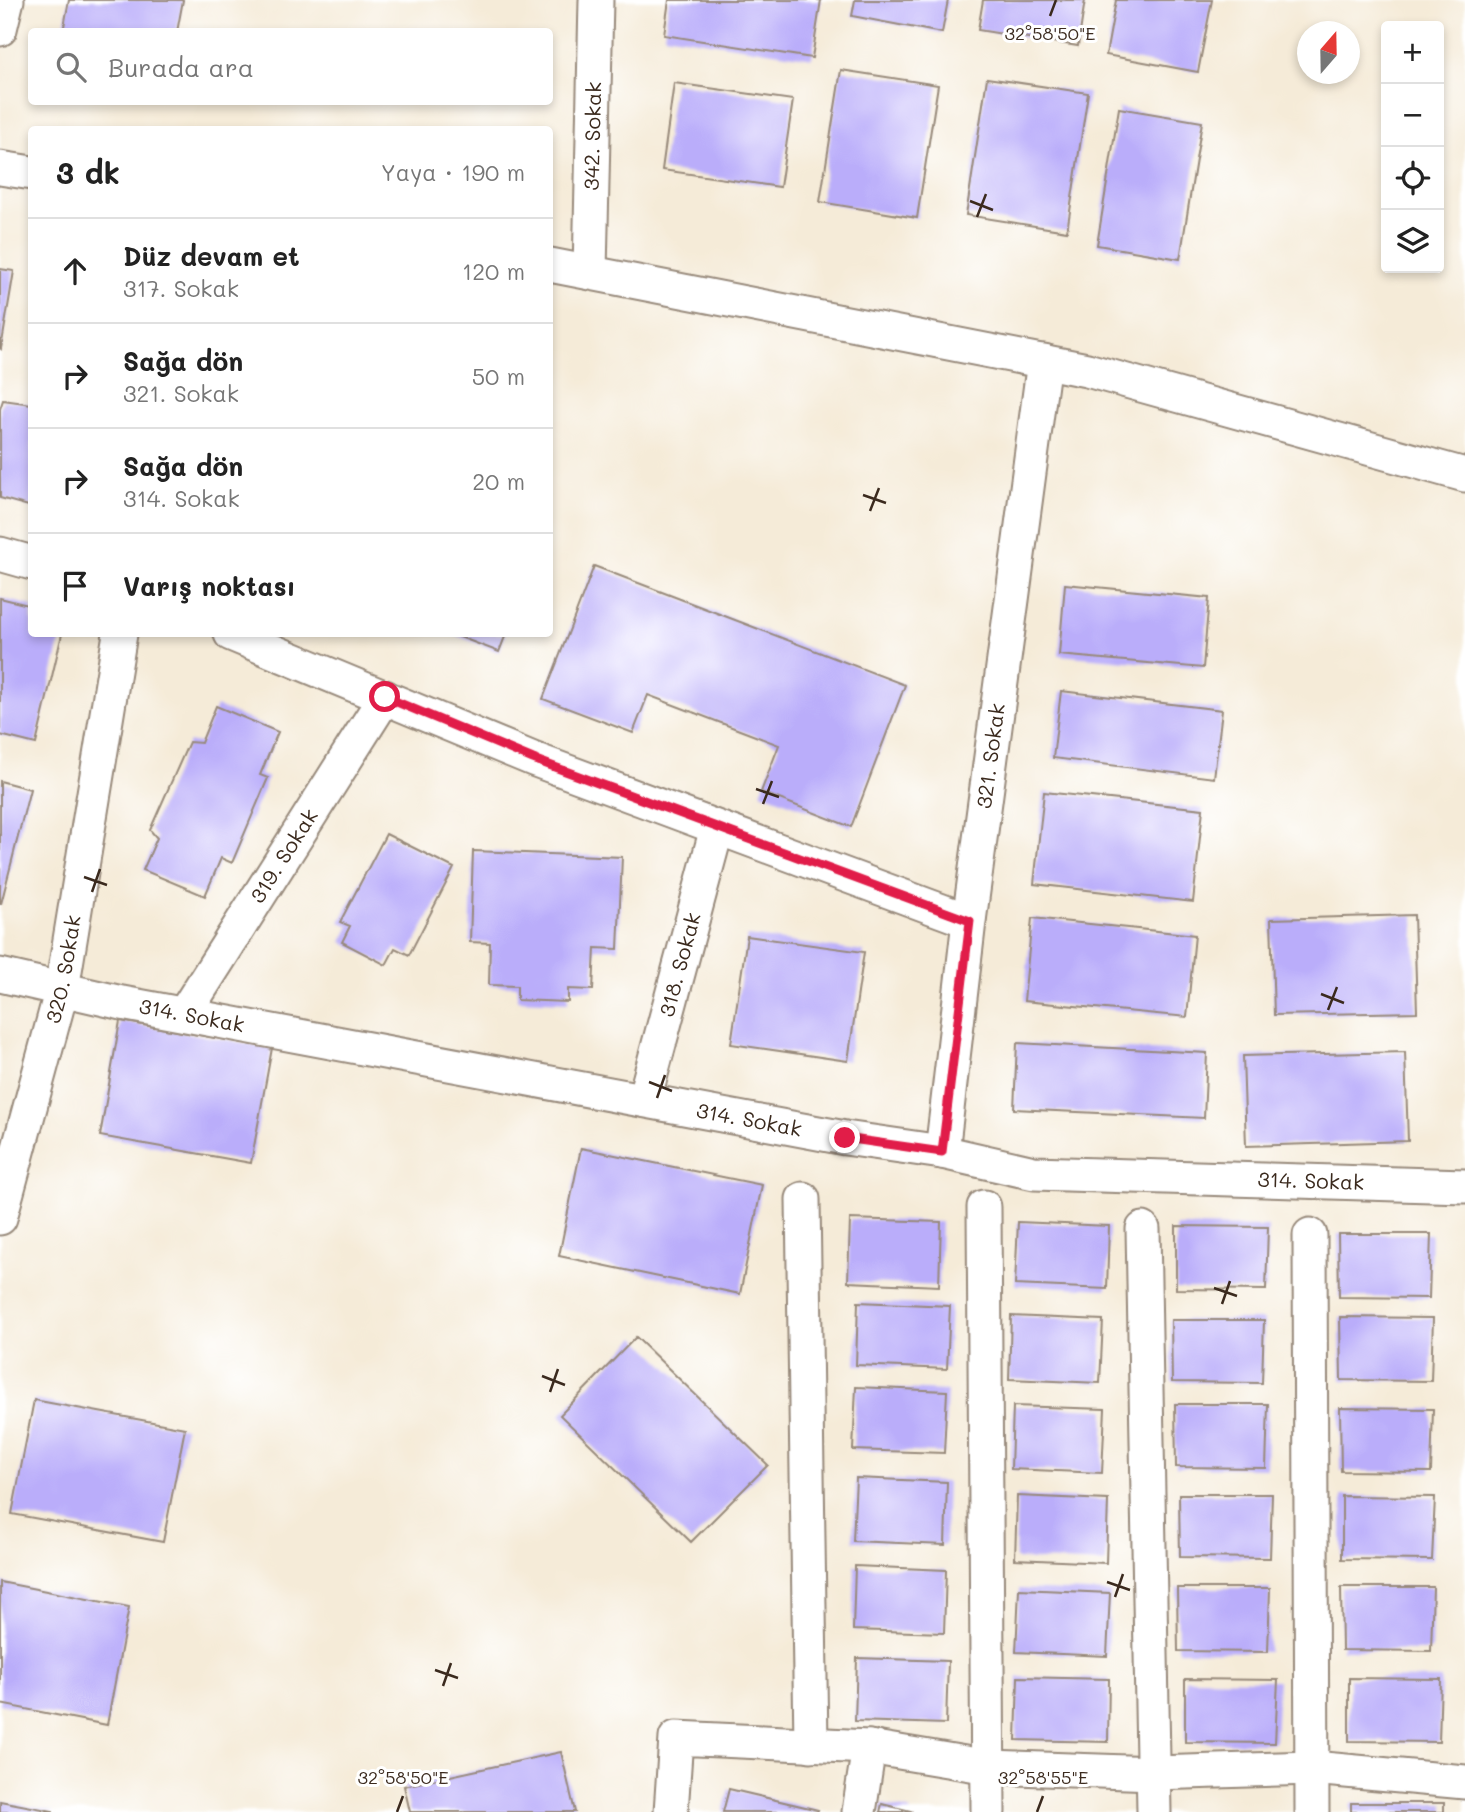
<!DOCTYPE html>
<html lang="tr">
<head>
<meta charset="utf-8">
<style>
  body { margin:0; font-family:Mali,sans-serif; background:#f2f2f2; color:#222 }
  .controls { position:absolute; right:21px; top:21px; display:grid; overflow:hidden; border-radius:7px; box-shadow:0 4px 10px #0003 }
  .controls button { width:63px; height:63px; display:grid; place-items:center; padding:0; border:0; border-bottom:2px solid #e0e0e0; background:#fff; color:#222; font:35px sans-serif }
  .compass { position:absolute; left:1297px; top:21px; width:63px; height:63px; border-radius:50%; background:#fff; box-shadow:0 4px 10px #0003; rotate:20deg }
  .stop { position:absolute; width:21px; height:21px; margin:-16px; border:5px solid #e11d48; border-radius:50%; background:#fff }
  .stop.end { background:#e11d48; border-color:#fff; box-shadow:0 2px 7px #0008 }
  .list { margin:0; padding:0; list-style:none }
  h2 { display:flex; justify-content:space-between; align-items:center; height:91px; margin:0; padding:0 28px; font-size:30px }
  h2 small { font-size:23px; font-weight:400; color:#767676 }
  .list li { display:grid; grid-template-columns:46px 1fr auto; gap:21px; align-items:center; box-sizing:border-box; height:105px; padding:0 28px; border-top:2px solid #e0e0e0 }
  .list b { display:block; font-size:26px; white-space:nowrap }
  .list p { margin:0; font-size:23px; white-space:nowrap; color:#767676 }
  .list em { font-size:23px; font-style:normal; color:#767676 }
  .icon { flex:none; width:38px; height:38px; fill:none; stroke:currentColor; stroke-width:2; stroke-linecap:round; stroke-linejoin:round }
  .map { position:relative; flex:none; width:1465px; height:1812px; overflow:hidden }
  .search { position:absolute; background:#fff; box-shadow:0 4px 10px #0003; left:28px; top:28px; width:525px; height:77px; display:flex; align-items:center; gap:18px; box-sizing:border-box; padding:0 24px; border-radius:7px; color:#767676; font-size:26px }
  .panel { position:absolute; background:#fff; box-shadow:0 4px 10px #0003; left:28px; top:126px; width:525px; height:511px; border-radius:7px }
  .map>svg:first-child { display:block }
</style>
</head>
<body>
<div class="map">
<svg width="1465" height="1812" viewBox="0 0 1465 1812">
  <rect width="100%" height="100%" fill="#fff"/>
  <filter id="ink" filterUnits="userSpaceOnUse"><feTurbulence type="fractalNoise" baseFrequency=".0143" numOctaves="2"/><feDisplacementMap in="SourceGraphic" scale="14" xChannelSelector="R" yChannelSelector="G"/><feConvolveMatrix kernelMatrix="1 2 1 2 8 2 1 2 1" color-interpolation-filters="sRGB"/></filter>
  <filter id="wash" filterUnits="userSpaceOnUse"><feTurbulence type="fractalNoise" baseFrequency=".00686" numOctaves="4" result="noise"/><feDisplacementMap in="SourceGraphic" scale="28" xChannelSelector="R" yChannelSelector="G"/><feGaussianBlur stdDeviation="1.57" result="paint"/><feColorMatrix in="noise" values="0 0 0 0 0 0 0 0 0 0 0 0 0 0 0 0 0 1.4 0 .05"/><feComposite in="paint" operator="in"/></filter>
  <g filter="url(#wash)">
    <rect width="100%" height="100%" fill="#f5ebd8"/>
    <g id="blocks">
      <path fill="#baadfa" d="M69,0H183L177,32H63Z
        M669,0H821L812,58L664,35Z
        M855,0H948L942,33L852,16Z
        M983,0H1085L1078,46L978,30Z
        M1116,0H1212L1198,72L1106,55Z
        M841,70L938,85L917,218L820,202Z
        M987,78L1088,93L1067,231L966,215Z
        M674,83L793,100L780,187L662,170Z
        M1119,108L1202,122L1180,259L1097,245Z
        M0,269L14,271L1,349L0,348Z
        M3,400L32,404V507L0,498V409Z
        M594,566L905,685L851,827L761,792L779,745L648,695L633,733L543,699Z
        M1065,584L1209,598L1203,668L1059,655Z
        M0,598L32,606V634H62L36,744L0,735Z
        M452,634H506L499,652Z
        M1061,691L1222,710L1214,778L1053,758Z
        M216,706L278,732L260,775L268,778L232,863L221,858L205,896L143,870L157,838L150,830L189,742L201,743Z
        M0,781L30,789L1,904H0Z
        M1044,792L1203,809L1193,902L1034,884Z
        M386,834L454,868L409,955L395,948L386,965L342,942L350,926L340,922Z
        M473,851L622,857L618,949L595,948L593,990L568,989V1002L517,1000V986L489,985L490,943L470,942Z
        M1414,915L1417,1012L1274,1015L1271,919Z
        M1032,918L1195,935L1187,1017L1024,1001Z
        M747,936L864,952L848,1061L731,1044Z
        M120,1021L272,1048L251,1163L100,1136Z
        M1017,1043L1207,1053L1204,1118L1014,1109Z
        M1405,1052L1408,1141L1246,1146L1243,1056Z
        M581,1148L762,1185L740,1294L559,1256Z
        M850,1219L941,1222L939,1286L848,1282Z
        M1018,1222L1109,1226L1107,1289L1015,1285Z
        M1176,1226L1268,1227L1266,1290L1176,1289Z
        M1338,1234H1431L1429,1298L1339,1297Z
        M858,1302L950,1306L947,1369L856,1365Z
        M1011,1316L1103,1320L1100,1383L1009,1379Z
        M1340,1317L1433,1318L1431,1381L1341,1380Z
        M1171,1320H1264L1262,1383L1172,1382Z
        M636,1337L768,1465L691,1542L560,1415Z
        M856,1387L947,1391L944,1453L853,1450Z
        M34,1400L185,1428L163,1542L12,1514Z
        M1175,1404H1268L1266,1468L1176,1467Z
        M1013,1406L1105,1409L1102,1473L1011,1469Z
        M1340,1408L1433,1409L1431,1472L1341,1471Z
        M856,1478L947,1482L945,1545L853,1541Z
        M1179,1494H1272L1270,1558L1180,1557Z
        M1017,1496L1108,1500L1106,1563L1015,1559Z
        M1342,1496L1435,1497L1432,1560L1342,1559Z
        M855,1566L946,1570L944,1633L853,1630Z
        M0,1582L129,1607L107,1725L0,1704Z
        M1341,1587H1433L1431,1651L1342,1650Z
        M1177,1588H1270L1268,1652L1178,1651Z
        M1019,1589L1110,1593L1107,1656L1016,1652Z
        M857,1658L948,1661L946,1724L855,1721Z
        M1018,1677L1109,1679L1108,1742L1016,1740Z
        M1349,1678L1441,1679L1439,1742L1349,1741Z
        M1185,1679L1278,1680L1275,1743L1185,1742Z
        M561,1752L575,1812H410L404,1786Z
        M729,1789L818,1810L817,1812H723Z
        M0,1801L53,1811V1812H0Z
        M1351,1803H1444V1812H1351Z
        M882,1804L911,1811L910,1812H880Z"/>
    </g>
  </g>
  <g filter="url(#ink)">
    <use href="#blocks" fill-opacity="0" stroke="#988a7b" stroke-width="2"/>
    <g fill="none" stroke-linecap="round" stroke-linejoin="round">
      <defs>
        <g id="minor">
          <path d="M0,29L7,0"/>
          <path d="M0,168L32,173"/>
          <path d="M550,265L1087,370L1465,475"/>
          <path id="s1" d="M590,272L596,0"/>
          <path d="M0,554L32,563"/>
          <path d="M231,634L533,759L969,921"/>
          <path id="s2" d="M0,975L122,1003L845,1138L942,1152L1034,1173L1465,1186"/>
          <path id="s3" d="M184,1014L385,697"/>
          <path id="s4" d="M644,1100L717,828"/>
          <path id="s5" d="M942,1152L969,921L1044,361"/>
          <path d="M803,1199L811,1745"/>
          <path d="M984,1207L988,1812"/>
          <path id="s6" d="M0,1218L62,989L120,634"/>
          <path d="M1143,1229L1154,1812"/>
          <path d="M1310,1235L1312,1812"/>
          <path d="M671,1812L676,1738L869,1747L989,1767L1155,1773L1313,1768L1465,1782"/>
          <path d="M859,1812L869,1747"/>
        </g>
      </defs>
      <use href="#minor" stroke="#988a7b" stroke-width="37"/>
      <use href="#minor" stroke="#fff" stroke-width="33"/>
    </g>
  </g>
  <g fill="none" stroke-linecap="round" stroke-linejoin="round" filter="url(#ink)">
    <path stroke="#e11d48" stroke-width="9" d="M385,697L533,759L970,921L942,1152L845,1138"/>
  </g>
  <path fill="none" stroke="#3b2a1e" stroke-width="2.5" d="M1050,16L1056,0M970,201L993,210M977,217L986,194M863,495L886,503M870,511L879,488M756,789L779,797M763,804L772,781M84,877L107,885M92,892L100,869M1321,994L1344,1003M1328,1010L1337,987M649,1082L672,1091M657,1098L665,1075M1214,1288L1237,1296M1222,1304L1230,1281M542,1376L565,1385M550,1392L558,1369M1107,1582L1130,1590M1115,1597L1123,1574M435,1670L458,1678M443,1686L451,1663M397,1812L403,1796M1037,1812L1043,1796"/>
  <g text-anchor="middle" stroke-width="6" stroke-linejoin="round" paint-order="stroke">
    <g font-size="21" fill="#3b2a1e" stroke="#fff">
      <text dy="7" stroke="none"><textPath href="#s1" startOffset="136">342. Sokak</textPath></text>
      <text dy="7" stroke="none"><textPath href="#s5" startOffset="399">321. Sokak</textPath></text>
      <text dy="7" stroke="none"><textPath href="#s3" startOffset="187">319. Sokak</textPath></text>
      <text dy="7" stroke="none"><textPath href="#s4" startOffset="140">318. Sokak</textPath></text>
      <text dy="7" stroke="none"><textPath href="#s6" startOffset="257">320. Sokak</textPath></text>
      <text dy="7" stroke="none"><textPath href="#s2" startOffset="196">314. Sokak</textPath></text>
      <text dy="7" stroke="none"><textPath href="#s2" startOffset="763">314. Sokak</textPath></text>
      <text dy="7" stroke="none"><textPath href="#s2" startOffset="1330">314. Sokak</textPath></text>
    </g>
  </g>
  <g font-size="18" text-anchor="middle" fill="#3b2a1e" stroke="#fff" stroke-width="6" stroke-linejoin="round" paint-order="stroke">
    <text x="1050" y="40">32°58'50"E</text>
    <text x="403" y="1784">32°58'50"E</text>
    <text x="1043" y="1784">32°58'55"E</text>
  </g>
</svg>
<div class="controls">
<button>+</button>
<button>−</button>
<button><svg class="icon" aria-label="locate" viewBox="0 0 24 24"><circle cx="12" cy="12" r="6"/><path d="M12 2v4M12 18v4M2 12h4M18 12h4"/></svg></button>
<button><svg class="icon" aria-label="layers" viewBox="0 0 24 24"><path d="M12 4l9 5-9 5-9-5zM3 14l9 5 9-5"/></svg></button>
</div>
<svg class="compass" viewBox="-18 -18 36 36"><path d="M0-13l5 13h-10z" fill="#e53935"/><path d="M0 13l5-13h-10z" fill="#767676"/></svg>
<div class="stop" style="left:385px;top:697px"></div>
<div class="stop end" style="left:845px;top:1138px"></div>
<div class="search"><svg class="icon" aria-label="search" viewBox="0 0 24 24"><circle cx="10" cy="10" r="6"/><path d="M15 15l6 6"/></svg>Burada ara</div>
<section class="panel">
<h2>3 dk<small>Yaya · 190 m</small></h2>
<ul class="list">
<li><svg class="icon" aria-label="ahead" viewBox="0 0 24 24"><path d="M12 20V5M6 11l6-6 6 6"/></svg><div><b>Düz devam et</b><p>317. Sokak</p></div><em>120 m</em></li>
<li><svg class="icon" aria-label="right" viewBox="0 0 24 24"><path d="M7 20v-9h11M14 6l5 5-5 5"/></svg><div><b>Sağa dön</b><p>321. Sokak</p></div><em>50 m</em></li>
<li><svg class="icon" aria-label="right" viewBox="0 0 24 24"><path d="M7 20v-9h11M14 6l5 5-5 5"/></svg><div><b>Sağa dön</b><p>314. Sokak</p></div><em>20 m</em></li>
<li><svg class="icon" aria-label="arrive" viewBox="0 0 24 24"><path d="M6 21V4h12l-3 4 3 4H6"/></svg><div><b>Varış noktası</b></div></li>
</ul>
</section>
</div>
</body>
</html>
